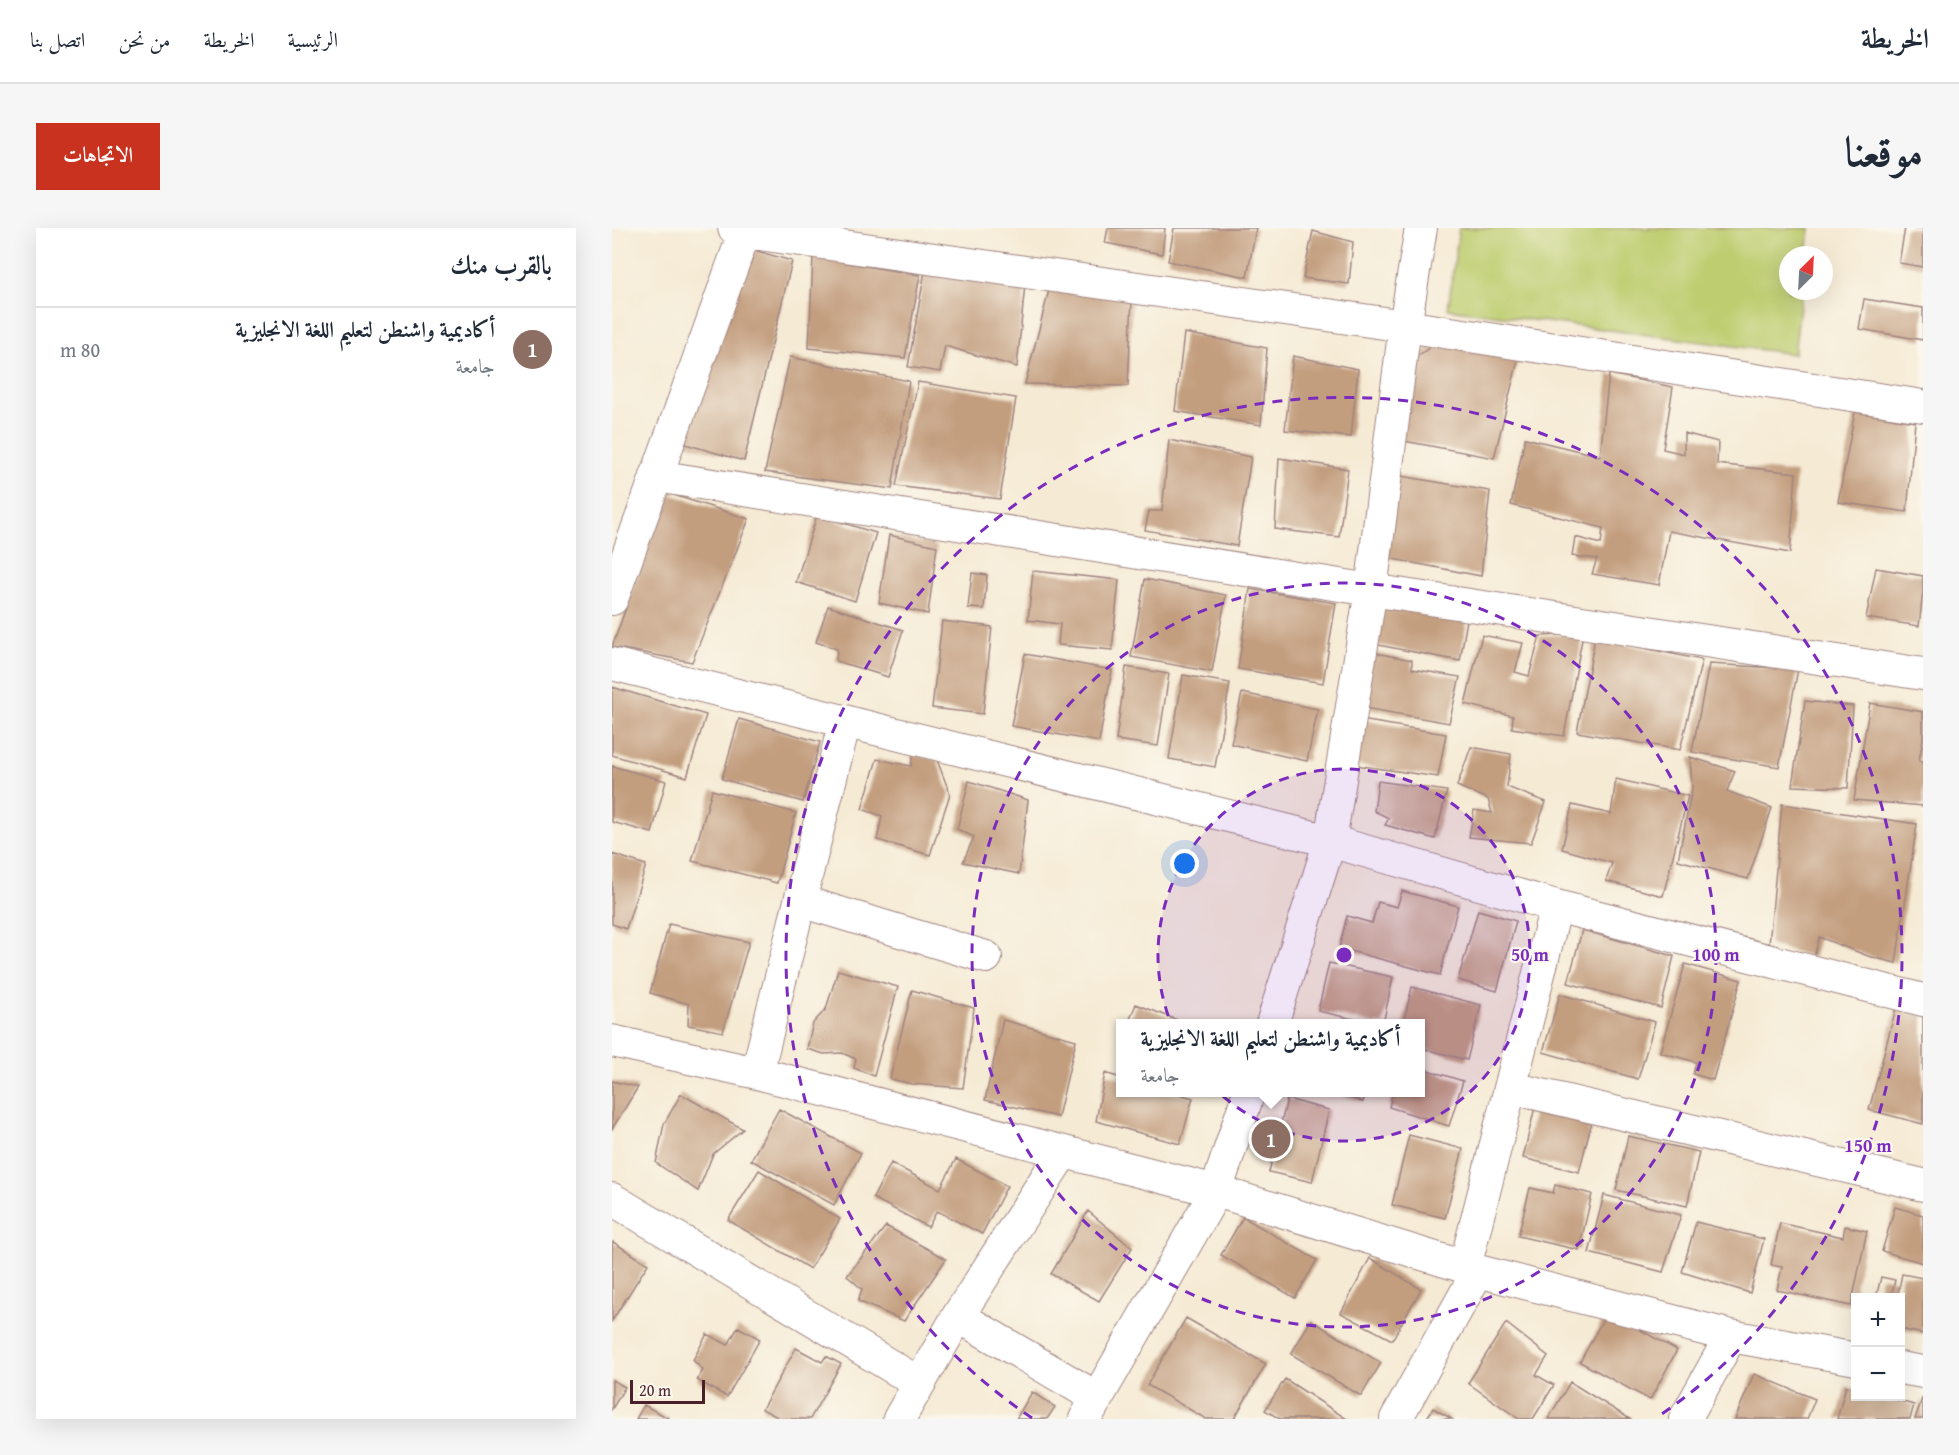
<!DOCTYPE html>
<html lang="ar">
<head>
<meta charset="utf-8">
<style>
  body { margin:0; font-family:"Gentium Book Plus",Amiri,serif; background:#f6f6f7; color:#1f2937; direction:rtl }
  .controls { position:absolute; right:18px; bottom:18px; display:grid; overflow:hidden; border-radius:0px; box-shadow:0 6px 24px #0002 }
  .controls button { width:54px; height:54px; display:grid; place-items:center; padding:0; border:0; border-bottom:2px solid #e0e1e3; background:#fff; color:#1f2937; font:30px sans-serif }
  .compass { position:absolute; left:1167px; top:18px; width:54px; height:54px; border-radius:50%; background:#fff; box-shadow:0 6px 24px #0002; rotate:24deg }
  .scale { position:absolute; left:18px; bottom:15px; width:75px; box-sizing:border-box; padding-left:6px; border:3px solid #4a1f2b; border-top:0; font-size:16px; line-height:21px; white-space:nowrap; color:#4a1f2b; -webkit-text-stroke:4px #fbf7ec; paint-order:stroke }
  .you { position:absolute; left:573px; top:636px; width:21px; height:21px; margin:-15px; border:4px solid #fff; border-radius:50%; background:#1a73e8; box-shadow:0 0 0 9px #1a73e833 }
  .badge { display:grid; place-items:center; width:39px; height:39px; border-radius:50%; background:#c8321e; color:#fff; font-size:20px; font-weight:700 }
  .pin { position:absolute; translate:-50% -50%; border:3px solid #fff; box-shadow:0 2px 6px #0006 }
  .popup { position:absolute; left:504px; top:791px; width:309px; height:78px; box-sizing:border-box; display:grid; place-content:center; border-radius:0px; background:#fff; filter:drop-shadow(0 2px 4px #0005); font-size:20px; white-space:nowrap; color:#747a83 }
  .popup b { font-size:22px; color:#1f2937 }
  .popup::after { content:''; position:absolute; left:50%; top:100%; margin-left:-12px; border:12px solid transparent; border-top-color:#fff }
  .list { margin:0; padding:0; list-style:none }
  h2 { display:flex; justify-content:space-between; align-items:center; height:78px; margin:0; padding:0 24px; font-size:26px }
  h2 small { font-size:20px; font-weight:400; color:#747a83 }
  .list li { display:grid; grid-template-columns:39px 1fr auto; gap:18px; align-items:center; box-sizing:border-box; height:84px; padding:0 24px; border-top:2px solid #e0e1e3 }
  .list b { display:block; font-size:22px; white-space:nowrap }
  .list p { margin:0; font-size:20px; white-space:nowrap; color:#747a83 }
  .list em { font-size:20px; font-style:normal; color:#747a83 }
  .map { position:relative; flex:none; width:1311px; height:1191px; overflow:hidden; direction:ltr; border-radius:0px }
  header { display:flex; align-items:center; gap:36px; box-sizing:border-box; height:84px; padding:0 30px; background:#fff; border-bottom:2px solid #e0e1e3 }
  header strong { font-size:28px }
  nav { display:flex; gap:33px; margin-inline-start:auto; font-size:21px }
  .intro { display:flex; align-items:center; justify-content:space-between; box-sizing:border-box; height:144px; padding:0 36px }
  h1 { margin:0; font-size:42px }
  .button { padding:15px 27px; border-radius:0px; background:#c8321e; color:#fff; font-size:21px; font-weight:700 }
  main { display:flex; gap:36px; padding:0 36px }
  aside { flex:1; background:#fff; border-radius:0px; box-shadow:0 6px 24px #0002 }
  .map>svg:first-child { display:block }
</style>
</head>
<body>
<header>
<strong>الخريطة</strong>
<nav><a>الرئيسية</a><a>الخريطة</a><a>من نحن</a><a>اتصل بنا</a></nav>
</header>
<div class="intro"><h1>موقعنا</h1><a class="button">الاتجاهات</a></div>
<main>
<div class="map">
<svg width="1311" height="1191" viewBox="0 0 1311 1191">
  <rect width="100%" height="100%" fill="#fbf7ec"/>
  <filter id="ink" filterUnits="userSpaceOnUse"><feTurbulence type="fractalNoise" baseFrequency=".0167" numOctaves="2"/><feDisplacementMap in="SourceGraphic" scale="12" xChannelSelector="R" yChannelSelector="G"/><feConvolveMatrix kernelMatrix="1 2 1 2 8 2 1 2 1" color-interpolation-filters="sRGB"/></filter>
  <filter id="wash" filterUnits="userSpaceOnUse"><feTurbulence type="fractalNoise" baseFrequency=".008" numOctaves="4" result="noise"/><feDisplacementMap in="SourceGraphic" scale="24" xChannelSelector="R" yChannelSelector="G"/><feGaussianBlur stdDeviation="1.35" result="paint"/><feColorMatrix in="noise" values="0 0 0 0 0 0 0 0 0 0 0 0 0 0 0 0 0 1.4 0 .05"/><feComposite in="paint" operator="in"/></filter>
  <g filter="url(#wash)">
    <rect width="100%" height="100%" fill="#f5ead4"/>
    <path fill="#becd6f" stroke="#84764d" stroke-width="1.5" d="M847,0H1198L1195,27H1176V63H1190L1182,126L836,81Z"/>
    <g id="blocks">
      <path fill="#c29d7e" d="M496,0H553L550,26L493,15Z
        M562,0H644L635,49L556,33Z
        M1293,0H1311V39L1287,35Z
        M701,3L741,14L737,56L691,50Z
        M134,20L180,33L132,233L63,213Z
        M201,27L230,34L308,47L293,130L197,120Z
        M314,37L413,56L405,139L333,118L328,144L296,139Z
        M438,58L520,71L516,158L413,156Z
        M1252,71L1311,80V112L1247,101Z
        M572,105L655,120L649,197L563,183Z
        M830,111L907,128L882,230L781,211L787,141Z
        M681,128L746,141L739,209L673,202Z
        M178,129L297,153L280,261L153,244Z
        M997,146L1061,159L1051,221L1072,226V205L1106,214L1105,236L1184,245L1178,325L1057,303L1047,357L980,346L985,331L960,328L963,309L989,316L991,300L899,277L913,210L988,228Z
        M306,154L404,170L388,271L284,258Z
        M1243,184L1303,194L1295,284L1226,274Z
        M557,212L639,229L625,318L533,302L537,283H550Z
        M667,230L736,241L727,309L663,301Z
        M783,247L878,263L869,348L770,329Z
        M55,265L137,291L80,434L0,419Z
        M205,287L264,305L243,373L184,354Z
        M277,307L325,318L316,386L267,375Z
        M1264,340L1311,348V364L1307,398L1254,390Z
        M421,343L507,352L500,422L446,417L448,396L416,392Z
        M360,345L375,347L372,381L356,380Z
        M533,351L614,367L600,444L519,429Z
        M638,361L724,375L711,455L626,441Z
        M769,373L856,386L848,433L756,415Z
        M216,378L291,402L276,449L224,433L225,421L204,414Z
        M330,393L380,399L371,486L320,480Z
        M971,406L952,508L900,500L901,488L853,476L870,407L911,415L903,444L917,448L928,408Z
        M983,410L1090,432L1068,522L965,504Z
        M759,424L800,432V441L848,449L837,495L747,479Z
        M413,426L500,442L487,514L399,498Z
        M1097,436L1186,441L1167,539L1080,524Z
        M514,439L557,446L546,518L504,512Z
        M571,447L618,455L603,539L557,531Z
        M0,459L94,487L75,549L0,527Z
        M630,465L706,481L695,533L619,516Z
        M1193,473L1241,478L1236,560L1180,558Z
        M1258,475L1311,484V511L1307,533L1311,534V578L1242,572Z
        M127,491L208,514L191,574L110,551Z
        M749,492L834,506L826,549L743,537Z
        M859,519L899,526L895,559L934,574L919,615L857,609L862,582L880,585L876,571L845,558Z
        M301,526L325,532L338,566L318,627L265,612L270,588L250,581L265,531L299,538Z
        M1078,529L1123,543L1115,563L1160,580L1136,651L1066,632L1080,561Z
        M0,538L54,553L40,605L0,594Z
        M1004,551L1076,568L1051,668L994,653L1000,635L950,621L960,577L999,586Z
        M357,553L416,572L407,646L351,634L362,609L345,601Z
        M766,553L835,563L823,611L773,597L777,590L762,583Z
        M100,562L184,585L165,655L80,633Z
        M1170,576L1305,596L1284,735L1256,728L1207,709L1202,729L1157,717Z
        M0,626L34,637L14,701L0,696Z
        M790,663L846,678L828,747L727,720L735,688L760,695L766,674L785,679Z
        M866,682L904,693L885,763L846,752Z
        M57,696L137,714L111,804L76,797L77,776L38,765Z
        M970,702L1062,728L1049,780L956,755Z
        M717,735L781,749L771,796H763L706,783Z
        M1073,736L1129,752L1101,852L1081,846L1084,834L1048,824Z
        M226,742L286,759L262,848L242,840L244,831L230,825L212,826L195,821L201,795L214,781Z
        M800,759L869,777L855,832L809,820V796H791Z
        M300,762L362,780L351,860L300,856L278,851Z
        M948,766L1043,794L1026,851L931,824Z
        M524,776L573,795V796H516Z
        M1284,780L1311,787V896L1257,882Z
        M391,792L464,812L446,889L373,872Z
        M809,840L851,853L837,898L777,879L781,864H809Z
        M493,845L509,850V864H560L581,870L568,916L484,893Z
        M0,853L26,859L0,901Z
        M719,864H754L751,874Z
        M69,866L131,901L101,926L86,963L44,935L52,896Z
        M675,871L717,882L700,954L657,944Z
        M923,879L980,893L967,944L911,930Z
        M167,881L249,925L222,977L139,932Z
        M797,907L851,921L833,990L780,977Z
        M1016,908L1087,924L1075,978L1004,962Z
        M344,931L395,958L370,1006L325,983L316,999L261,970L279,935L328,961Z
        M147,942L228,991L198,1041L116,992Z
        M943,957L980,966L967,1022L906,1008L918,960L941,965Z
        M992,967L1069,987L1051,1044L977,1025Z
        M1283,979L1311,987V1035L1270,1023Z
        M476,983L520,1020L487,1073L439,1046Z
        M631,989L705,1032L683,1070L609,1027Z
        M1084,994L1152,1011L1138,1065L1070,1044Z
        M1168,995L1231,1009L1233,998L1255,1003L1239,1078L1165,1062L1170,1039L1159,1037Z
        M274,998L334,1031L292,1093L246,1073L250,1061L235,1048Z
        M1,1014L36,1036L0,1093V1016Z
        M758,1030L809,1061L780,1112L729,1085Z
        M1290,1046L1311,1050V1106L1288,1101V1070H1285Z
        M1269,1049L1283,1052L1279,1070H1264Z
        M995,1084L1065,1122L1038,1172L968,1134Z
        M574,1090L654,1136L622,1191H594L535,1157Z
        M699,1092L769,1135L749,1168L679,1126Z
        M894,1095L936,1128L924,1147L942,1157L921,1191H907L856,1155Z
        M126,1099L148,1111L115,1169L85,1152L91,1142L81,1132L95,1106L116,1117Z
        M184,1120L210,1134L214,1128L229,1136L198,1191H169L150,1181Z
        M1142,1146L1203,1171L1195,1191H1123Z
        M673,1151L735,1191H668L653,1182Z
        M0,1152L13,1159L0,1181Z
        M958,1154L1018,1191H936Z
        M1234,1158L1244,1161V1168H1271L1302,1177L1298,1191H1225Z
        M420,1164L443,1179L435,1191H404Z
        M1311,1168V1191H1303Z
        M32,1177L58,1191H24Z
        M821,1180L840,1191H814Z"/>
    </g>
  </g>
  <g filter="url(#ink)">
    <use href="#blocks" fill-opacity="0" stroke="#a08480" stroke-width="1.5"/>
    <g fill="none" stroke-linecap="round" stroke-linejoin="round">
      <defs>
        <path id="minor" d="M122,0L133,4L793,98L1311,178
          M44,248L759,362L1311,446
          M0,371L134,0
          M0,436L718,613L944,678L1311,772
          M188,673L374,729
          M660,796L718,613L759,362L793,98L809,0
          M0,813L145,845L604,963L866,1043L1119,1108L1244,1131
          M145,845L233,493
          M900,860L1311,957
          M0,971L307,1155
          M853,1039L944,678
          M346,1088L451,924
          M1288,1140L1311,1144
          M287,1191L346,1088L485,1170
          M473,1191L604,963L637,864
          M784,1191L866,1043
          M1073,1191L1119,1108"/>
      </defs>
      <use href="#minor" stroke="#a08480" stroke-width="34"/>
      <use href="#minor" stroke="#fff" stroke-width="32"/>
    </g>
  </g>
  <circle cx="732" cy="727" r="186" fill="#7b2cbf" fill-opacity=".12"/>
  <g fill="none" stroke="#7b2cbf" stroke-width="3" stroke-dasharray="10 8">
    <circle cx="732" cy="727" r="186"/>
    <circle cx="732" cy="727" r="372"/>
    <path d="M420 1190A558 558 0 1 1 1044 1190"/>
  </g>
  <circle cx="732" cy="727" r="9" fill="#7b2cbf" stroke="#fbf7ec" stroke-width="3"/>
  <g font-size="18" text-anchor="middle" font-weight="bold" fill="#7b2cbf" stroke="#fbf7ec" stroke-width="4.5" stroke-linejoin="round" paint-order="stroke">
    <text x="918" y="733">50 m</text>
    <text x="1104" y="733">100 m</text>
    <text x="1256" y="924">150 m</text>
  </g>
</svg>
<div class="controls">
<button>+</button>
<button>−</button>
</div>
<svg class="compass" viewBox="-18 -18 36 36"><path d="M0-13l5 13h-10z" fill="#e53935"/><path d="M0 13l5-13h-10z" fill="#747a83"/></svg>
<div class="scale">20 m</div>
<div class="you"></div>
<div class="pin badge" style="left:659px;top:911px;background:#8d6e63">1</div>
<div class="popup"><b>أكاديمية واشنطن لتعليم اللغة الانجليزية</b>جامعة</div>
</div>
<aside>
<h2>بالقرب منك<small></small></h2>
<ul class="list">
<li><span class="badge" style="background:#8d6e63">1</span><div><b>أكاديمية واشنطن لتعليم اللغة الانجليزية</b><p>جامعة</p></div><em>80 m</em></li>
</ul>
</aside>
</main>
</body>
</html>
